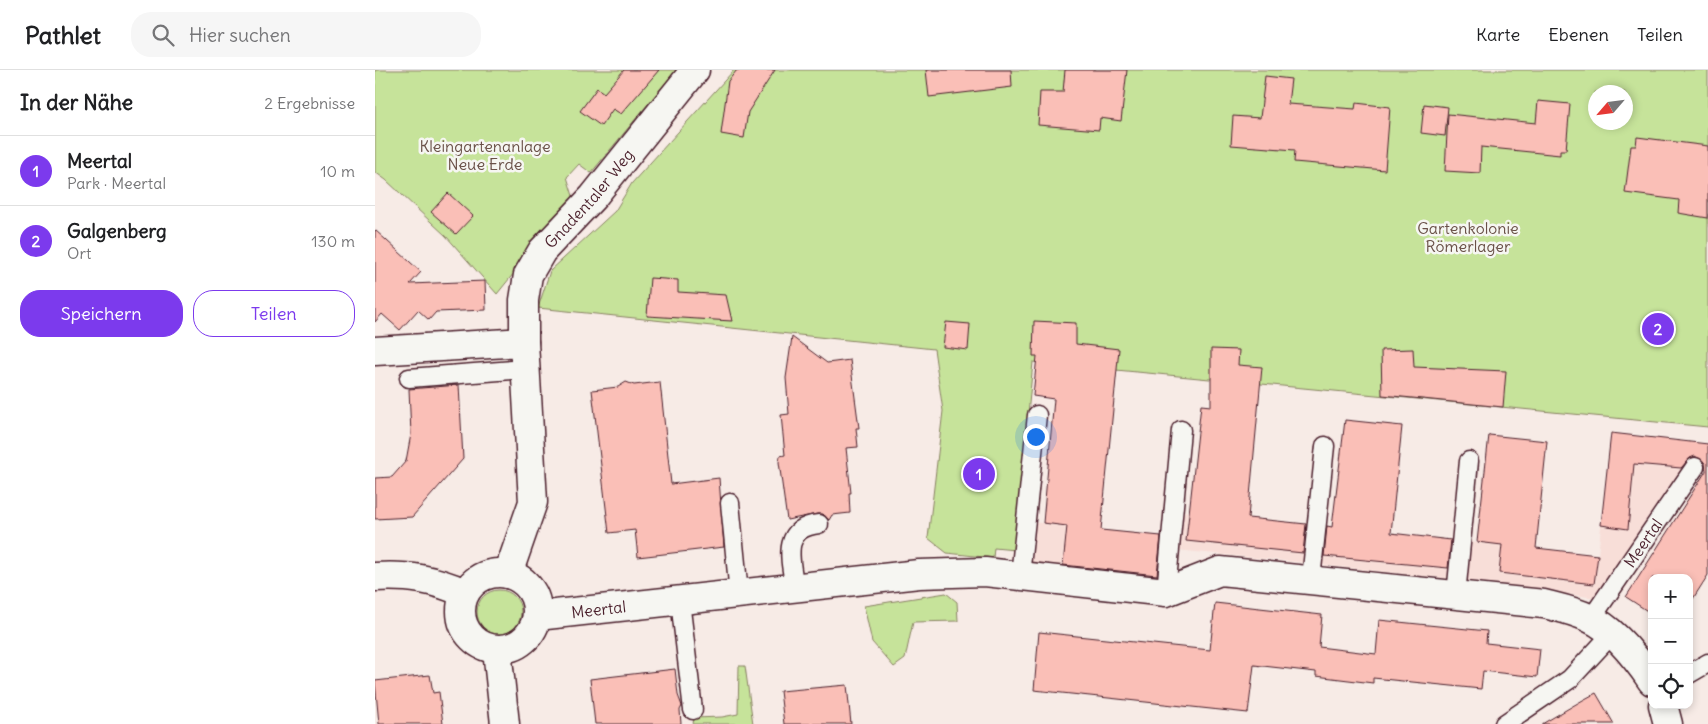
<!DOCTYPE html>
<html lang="de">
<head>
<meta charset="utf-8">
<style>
  body { margin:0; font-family:Delius,sans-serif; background:#f6f6f6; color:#202124 }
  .controls { position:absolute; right:15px; bottom:15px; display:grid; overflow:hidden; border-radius:10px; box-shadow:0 2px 8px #0003 }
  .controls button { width:45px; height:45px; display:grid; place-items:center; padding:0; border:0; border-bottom:1px solid #e0e0e0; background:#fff; color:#202124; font:25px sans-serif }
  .compass { position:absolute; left:1213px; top:15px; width:45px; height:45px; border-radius:50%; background:#fff; box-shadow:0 2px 8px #0003; rotate:242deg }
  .you { position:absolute; left:660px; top:366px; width:18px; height:18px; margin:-12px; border:4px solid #fff; border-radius:50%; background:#1a73e8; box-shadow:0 0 0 8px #1a73e833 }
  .badge { display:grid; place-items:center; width:32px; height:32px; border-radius:50%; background:#7c3aed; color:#fff; font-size:16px; font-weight:700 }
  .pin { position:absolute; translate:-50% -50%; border:2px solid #fff; box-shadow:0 1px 5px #0006 }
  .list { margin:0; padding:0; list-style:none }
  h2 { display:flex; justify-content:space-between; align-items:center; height:65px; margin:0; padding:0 20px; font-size:21px }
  h2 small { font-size:16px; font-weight:400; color:#757577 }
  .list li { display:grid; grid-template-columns:32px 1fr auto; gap:15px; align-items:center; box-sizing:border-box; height:70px; padding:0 20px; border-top:1px solid #e0e0e0 }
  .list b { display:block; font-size:19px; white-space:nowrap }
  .list p { margin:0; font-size:16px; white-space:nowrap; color:#757577 }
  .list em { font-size:16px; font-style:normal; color:#757577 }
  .actions { display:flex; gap:10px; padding:15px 20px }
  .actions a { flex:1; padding:11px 0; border:1px solid #7c3aed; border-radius:20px; text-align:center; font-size:18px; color:#7c3aed }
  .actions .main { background:#7c3aed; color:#fff }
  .icon { flex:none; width:28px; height:28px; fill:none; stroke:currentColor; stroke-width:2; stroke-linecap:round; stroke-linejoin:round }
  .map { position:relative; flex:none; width:1333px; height:654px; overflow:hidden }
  header { display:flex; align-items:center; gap:30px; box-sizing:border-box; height:70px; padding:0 25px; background:#fff; border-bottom:1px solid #e0e0e0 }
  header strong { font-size:24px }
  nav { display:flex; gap:28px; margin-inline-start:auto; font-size:18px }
  .search { width:350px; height:45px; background:#f6f6f6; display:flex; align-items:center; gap:12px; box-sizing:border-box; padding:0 18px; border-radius:20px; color:#757577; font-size:19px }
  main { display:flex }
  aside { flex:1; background:#fff }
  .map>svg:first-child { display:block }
</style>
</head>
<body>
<header>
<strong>Pathlet</strong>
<div class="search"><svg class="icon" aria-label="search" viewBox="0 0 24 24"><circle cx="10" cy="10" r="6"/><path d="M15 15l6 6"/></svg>Hier suchen</div>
<nav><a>Karte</a><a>Ebenen</a><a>Teilen</a></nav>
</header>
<main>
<aside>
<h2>In der Nähe<small>2 Ergebnisse</small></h2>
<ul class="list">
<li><span class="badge">1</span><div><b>Meertal</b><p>Park · Meertal</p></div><em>10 m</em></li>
<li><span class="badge">2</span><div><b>Galgenberg</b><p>Ort</p></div><em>130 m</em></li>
</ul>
<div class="actions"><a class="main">Speichern</a><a>Teilen</a></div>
</aside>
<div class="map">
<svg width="1333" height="654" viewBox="0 0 1333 654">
  <rect width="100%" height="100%" fill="#f7ebe6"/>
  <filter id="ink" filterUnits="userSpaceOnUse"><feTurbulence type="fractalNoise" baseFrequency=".02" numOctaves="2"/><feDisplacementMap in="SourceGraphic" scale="10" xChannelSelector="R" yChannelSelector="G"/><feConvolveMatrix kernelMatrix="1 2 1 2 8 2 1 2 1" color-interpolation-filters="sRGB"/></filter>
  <g filter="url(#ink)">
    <path fill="#f8ded8" d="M1236,363L1312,372L1310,399L1221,528L1090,510L1094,471L1223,485Z
      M805,441L935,454L931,493L801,480Z
      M657,452L788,466L784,509L652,495Z
      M950,456L1079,470L1075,509L946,495Z"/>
    <path fill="#c6e39a" stroke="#888162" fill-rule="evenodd" d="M0,0H301L216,103L204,94L192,107L199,129L122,224L71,166L11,110L0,102Z
      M359,0H1333V357L658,292L640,480L619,478L618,488L572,483L553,468L568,341L559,279L163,238L175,201L240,141L257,113ZM1220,22H1250V52H1220Z
      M102 542a22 22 0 1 1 44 0a22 22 0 1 1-44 0Z
      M571,523L582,532L583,551L538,552L530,589L519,597L497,572L489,536Z
      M364,596H370L378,654H318L319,648L347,647L363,644Z"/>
    <path fill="#fabfb7" stroke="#4a1f2b" d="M249,0H284L246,44L238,39L226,56L205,41L222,18L229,23Z
      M362,0H400L373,42L369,68L346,64L353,11Z
      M551,0H636L637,17L554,27Z
      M690,0H752L746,51L725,48L724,60L663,55L665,22H688Z
      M890,6L916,9L913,34L980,39L981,33L1015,37L1010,100L919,92L920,80L856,75L858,46L885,48Z
      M1163,31L1195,34L1191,80H1185V85L1106,77L1105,103L1070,101L1073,44L1161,53Z
      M1049,34L1073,37L1070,66L1046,63Z
      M1262,67L1333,76V148L1303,143L1304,130L1250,123L1256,76H1261Z
      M73,123L98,146L81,164L56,142Z
      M0,160L46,202L35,214L110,211L111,240L61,242L54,250L43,240L25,260L7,244L0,252Z
      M275,208L303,210V222L351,225L357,251L272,246Z
      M659,251L701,253V274L744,279L726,460L786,466L782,505L688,495L692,456L668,453L679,329L658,326L662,286H658Z
      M571,252L595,254L593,280L568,277Z
      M417,267L452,293L475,290L484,358H481L483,377L471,378L476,423H474L475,443L457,445L454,450L448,444H442L412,450L404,392L405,386L410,385L406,345L414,344L411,308Z
      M836,279L864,280L863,295L887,297L873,448L931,454L928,483L811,471L826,335L836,336Z
      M1038,279L1039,297L1131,301L1128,337L1007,325L1006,280Z
      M251,312L259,315L285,312L296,414L344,408L349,477L263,487L260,460L234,463L217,320L243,317Z
      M84,315L88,389L37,447L0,449V408L17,407L31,391L36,364L34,319Z
      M970,350L1027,356L1016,463L1076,470L1073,498L949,486L952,456L957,457Z
      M1236,363L1333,374V505L1314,535V508H1277V544L1251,527L1331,401L1330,393L1320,386L1315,388L1306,398L1259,394L1253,459L1226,455Z
      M1114,365L1172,371L1161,478L1223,485L1219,514L1124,503L1127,475L1102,472Z
      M840,533L947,545L944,577L1001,584L1004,550L1112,561L1111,573L1165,579L1162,607L1108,601L1106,619L998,608V613L941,606V602L879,595L873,643L659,620L664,562L835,580Z
      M300,599L303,625L307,636L305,640L306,654H220L215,609Z
      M55,605L58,623L64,622L68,654H4L0,611Z
      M472,615L476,654H409L405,621Z
      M1221,623L1239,654H1167L1208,630Z"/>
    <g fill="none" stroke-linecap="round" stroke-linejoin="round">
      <defs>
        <g id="lane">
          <path d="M34,308L150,299"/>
          <path d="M355,433L364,524"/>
          <path d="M645,506L662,345"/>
          <path d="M936,509L950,376"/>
          <path d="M420,518C415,489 406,458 444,454"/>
          <path d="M791,522L806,360"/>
          <path d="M1081,525L1094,391"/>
          <path d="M305,531L318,640"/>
          <path id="s1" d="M1216,549L1320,397"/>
          <path d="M1314,604L1333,593"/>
          <path d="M1129,654L1195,609L1236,565"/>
        </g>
        <g id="street">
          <path d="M0,281L149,272"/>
          <circle cx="124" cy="541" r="38"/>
          <path id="s2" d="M133,504L158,432L149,272V230L153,205L167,181L218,127L320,0"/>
          <path d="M0,507C34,505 58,509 90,523"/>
          <path id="s3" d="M162,546L544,504L610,502L791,522L845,501L1169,534C1185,538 1200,541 1214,548C1239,559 1262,589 1277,611"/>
          <path d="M122,580L130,654"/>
          <path d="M1288,635L1293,654"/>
        </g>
      </defs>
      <use href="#lane" stroke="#4a1f2b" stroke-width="21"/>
      <use href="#street" stroke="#4a1f2b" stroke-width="31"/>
      <use href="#lane" stroke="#f6f6f2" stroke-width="18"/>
      <use href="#street" stroke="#f6f6f2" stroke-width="28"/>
    </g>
  </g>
  <g text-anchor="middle" stroke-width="5" stroke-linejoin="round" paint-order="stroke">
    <g font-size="16" fill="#695047" stroke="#f6f6f2">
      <text x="110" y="82">Kleingartenanlage<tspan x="110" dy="18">Neue Erde</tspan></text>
      <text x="1093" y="164">Gartenkolonie<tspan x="1093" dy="18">Römerlager</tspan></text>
    </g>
    <g font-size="16" fill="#4a1f2b" stroke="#f6f6f2">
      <text dy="6" stroke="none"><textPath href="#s2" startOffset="402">Gnadentaler Weg</textPath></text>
      <text dy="6" stroke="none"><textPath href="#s1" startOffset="92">Meertal</textPath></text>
      <text dy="6" stroke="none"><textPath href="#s3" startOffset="62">Meertal</textPath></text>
    </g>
  </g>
</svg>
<div class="controls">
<button>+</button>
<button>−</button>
<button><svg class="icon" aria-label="locate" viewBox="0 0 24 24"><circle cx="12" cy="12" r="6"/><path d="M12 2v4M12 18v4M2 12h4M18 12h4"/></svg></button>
</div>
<svg class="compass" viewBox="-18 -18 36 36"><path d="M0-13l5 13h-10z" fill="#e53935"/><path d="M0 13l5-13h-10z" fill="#757577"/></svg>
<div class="you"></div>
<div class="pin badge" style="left:604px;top:404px">1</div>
<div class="pin badge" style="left:1283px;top:259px">2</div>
</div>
</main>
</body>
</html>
